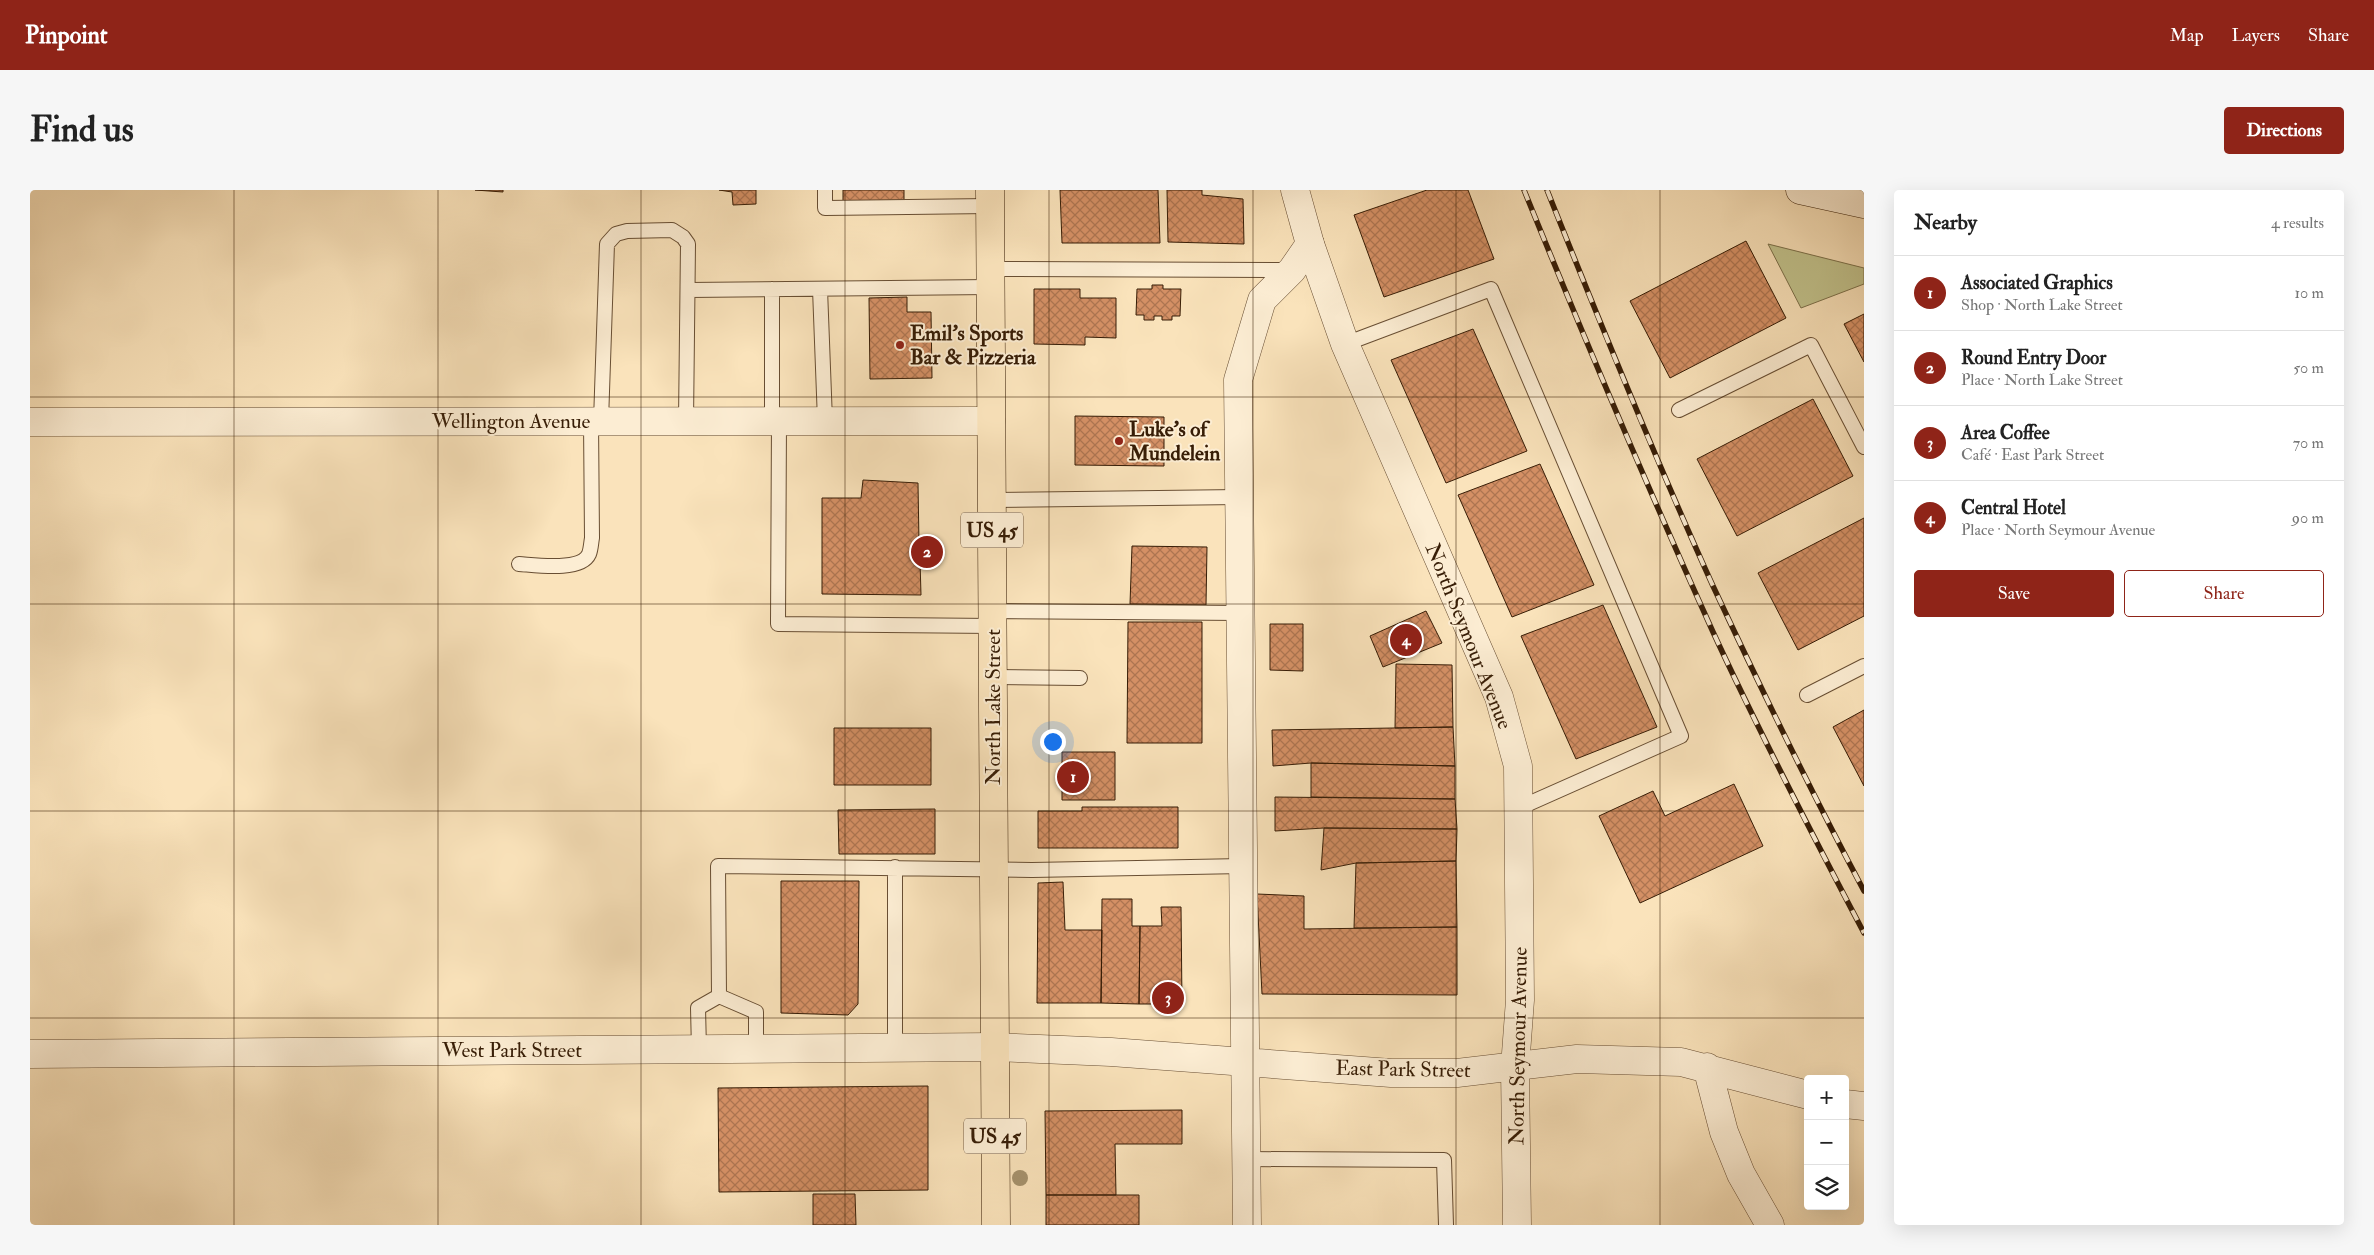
<!DOCTYPE html>
<html lang="en">
<head>
<meta charset="utf-8">
<style>
  body { margin:0; font-family:"IM FELL Double Pica",serif; background:#f6f6f6; color:#222 }
  .controls { position:absolute; right:15px; bottom:15px; display:grid; overflow:hidden; border-radius:5px; box-shadow:0 5px 20px #0002 }
  .controls button { width:45px; height:45px; display:grid; place-items:center; padding:0; border:0; border-bottom:1px solid #e0e0e0; background:#fff; color:#222; font:25px sans-serif }
  .you { position:absolute; left:1022px; top:551px; width:18px; height:18px; margin:-12px; border:4px solid #fff; border-radius:50%; background:#1a73e8; box-shadow:0 0 0 8px #1a73e833 }
  .badge { display:grid; place-items:center; width:32px; height:32px; border-radius:50%; background:#8f2418; color:#fff; font-size:16px; font-weight:700 }
  .pin { position:absolute; translate:-50% -50%; border:2px solid #fff; box-shadow:0 1px 5px #0006 }
  .list { margin:0; padding:0; list-style:none }
  h2 { display:flex; justify-content:space-between; align-items:center; height:65px; margin:0; padding:0 20px; font-size:21px }
  h2 small { font-size:16px; font-weight:400; color:#767676 }
  .list li { display:grid; grid-template-columns:32px 1fr auto; gap:15px; align-items:center; box-sizing:border-box; height:75px; padding:0 20px; border-top:1px solid #e0e0e0 }
  .list b { display:block; font-size:19px; white-space:nowrap }
  .list p { margin:0; font-size:16px; white-space:nowrap; color:#767676 }
  .list em { font-size:16px; font-style:normal; color:#767676 }
  .actions { display:flex; gap:10px; padding:15px 20px }
  .actions a { flex:1; padding:11px 0; border:1px solid #8f2418; border-radius:5px; text-align:center; font-size:18px; color:#8f2418 }
  .actions .main { background:#8f2418; color:#fff }
  .icon { flex:none; width:28px; height:28px; fill:none; stroke:currentColor; stroke-width:2; stroke-linecap:round; stroke-linejoin:round }
  .map { position:relative; flex:none; width:1834px; height:1035px; overflow:hidden; border-radius:5px }
  header { display:flex; align-items:center; gap:30px; box-sizing:border-box; height:70px; padding:0 25px; background:#8f2418; color:#fff }
  header strong { font-size:24px }
  nav { display:flex; gap:28px; margin-inline-start:auto; font-size:18px }
  .intro { display:flex; align-items:center; justify-content:space-between; box-sizing:border-box; height:120px; padding:0 30px }
  h1 { margin:0; font-size:35px }
  .button { padding:12px 22px; border-radius:5px; background:#8f2418; color:#fff; font-size:18px; font-weight:700 }
  main { display:flex; gap:30px; padding:0 30px }
  aside { flex:1; background:#fff; border-radius:5px; box-shadow:0 5px 20px #0002 }
  .map>svg:first-child { display:block }
</style>
</head>
<body>
<header>
<strong>Pinpoint</strong>
<nav><a>Map</a><a>Layers</a><a>Share</a></nav>
</header>
<div class="intro"><h1>Find us</h1><a class="button">Directions</a></div>
<main>
<div class="map">
<svg width="1834" height="1035" viewBox="0 0 1834 1035">
  <defs>
    <pattern id="building-cross-hatch" width="8" height="8" patternUnits="userSpaceOnUse" patternTransform="scale(1.25)"><rect width="8" height="8" fill="#d49065"/><path d="M0 0l8 8M0 8l8-8" fill="none" stroke="#ad7551"/></pattern>
  </defs>
  <rect width="100%" height="100%" fill="#fae3bb"/>
  <filter id="stains"><feTurbulence type="fractalNoise" baseFrequency=".004" numOctaves="4"/><feColorMatrix values="0 0 0 0 .2 0 0 0 0 .09 0 0 0 0 .02 0 0 0 .5 -.17"/></filter>
  <radialGradient id="worn" r=".72"><stop offset=".6" stop-color="#630" stop-opacity="0"/><stop offset="1" stop-color="#630" stop-opacity=".3"/></radialGradient>
  <path fill="#c2c38d" stroke="#7c704a" d="M1738,54L1834,78V94L1771,118Z"/>
  <path fill="url(#building-cross-hatch)" stroke="#371d06" d="M445,0H473V2Z
    M689,0H726V14L703,15L702,2Z
    M813,0H874V13L813,12Z
    M1030,0H1128L1130,53H1032Z
    M1137,0H1172V5L1213,9L1214,54L1138,52Z
    M1397,0H1438L1464,69L1354,107L1324,25Z
    M1716,51L1756,128L1640,188L1600,111Z
    M1122,95H1133V99H1151L1150,126H1142V130H1132V126H1124V130H1114V125H1106L1107,99H1122Z
    M1004,99H1050V108H1086V148L1055,147V155L1004,154Z
    M877,107V122H901L902,188L840,189L839,108Z
    M1834,124V172L1814,134Z
    M1443,139L1497,261L1416,293L1361,170Z
    M1783,209L1823,286L1707,346L1667,269Z
    M1045,226L1134,227V276L1045,275Z
    M1510,274L1564,395L1482,427L1428,305Z
    M833,290L888,293L889,354H899L897,372L890,371L891,405L792,404V308H831Z
    M1834,328V426L1768,460L1728,383Z
    M1102,356L1177,357L1176,415L1100,414Z
    M1573,415L1627,537L1546,569L1491,446Z
    M1396,421L1412,453L1353,477L1340,446Z
    M1098,432H1172V553H1097Z
    M1240,434H1273V481L1240,480Z
    M1366,474L1422,475L1423,537L1365,538Z
    M1834,520V596L1803,537Z
    M1423,537L1425,576L1281,573L1243,576L1242,540Z
    M804,538H901V595H804Z
    M1032,562H1085V610H1032Z
    M1281,573L1425,576V609L1281,607Z
    M1704,594L1733,656L1610,713L1569,626L1623,601L1635,626Z
    M1245,607L1425,609L1427,639L1294,638L1245,641Z
    M1052,617H1148V658H1008V621H1052Z
    M905,619V664H809L808,620Z
    M1294,638L1427,639L1426,671L1326,673L1291,680Z
    M1426,671L1427,737L1324,738L1326,673Z
    M751,691H829L828,814L818,825L751,823Z
    M1033,692L1035,740H1072L1071,813H1007L1008,693Z
    M1227,704L1274,706V739L1427,737V805L1232,804Z
    M1072,709H1102V736H1110L1109,814L1071,813Z
    M1131,717H1151L1152,814H1109L1110,736H1132Z
    M898,896V1000L689,1002L688,898Z
    M1152,920V954H1085L1086,1005H1016L1015,921Z
    M783,1004H825L826,1035H783Z
    M1016,1005H1109V1035H1016Z"/>
  <g fill="none" stroke-linecap="round" stroke-linejoin="round">
    <defs>
      <path id="service" d="M795,0V18L960,16
        M960,79L1261,80
        M742,99V231
        M790,99L795,231
        M659,100L961,97
        M1315,154L1461,99L1651,546L1489,618
        M1649,220L1781,155L1834,257
        M571,231L577,54L586,44L597,41L642,40L653,47L658,54L656,231
        M749,231L748,434L963,436
        M962,310L1209,307
        M489,374C505,375 551,382 559,364C561,359 561,353 562,348L561,231
        M963,421L1210,423
        M963,487L1050,488
        M1777,505L1834,476
        M865,677V857
        M689,806L688,676L1002,680L1213,676
        M689,806L726,822V858
        M669,859L668,818L689,806
        M1216,969L1414,970L1416,1035"/>
      <path id="minor" d="M0,232L961,231
        M0,864L965,857L1081,862L1361,883H1427L1547,869L1651,872L1778,905
        M1677,877L1694,942L1711,984L1740,1035
        M1815,914L1834,916
        M1217,1035L1208,190L1232,110L1262,80L1280,54"/>
      <path id="tertiary" d="M1265,0L1280,54L1315,154L1469,507L1488,576L1490,810L1485,877L1487,1035"/>
      <path id="secondary" d="M1770,0L1834,14"/>
      <path id="primary" d="M960,0L966,1035"/>
    </defs>
    <use href="#service" stroke="#684e33" stroke-width="16"/>
    <use href="#minor" stroke="#684e33" stroke-width="29"/>
    <use href="#tertiary" stroke="#684e33" stroke-width="29"/>
    <use href="#secondary" stroke="#371d06" stroke-width="29"/>
    <use href="#primary" stroke="#371d06" stroke-width="29"/>
    <use href="#service" stroke="#fcedd3" stroke-width="14"/>
    <use href="#minor" stroke="#fcedd3" stroke-width="28"/>
    <use href="#tertiary" stroke="#fcedd3" stroke-width="28"/>
    <use href="#secondary" stroke="#fcedd3" stroke-width="28"/>
    <use href="#primary" stroke="#fae3bb" stroke-width="28"/>
    <defs>
      <path id="rail" d="M1494,0C1554,148 1617,296 1683,442C1730,544 1782,644 1834,743
        M1517,0C1570,133 1624,266 1683,396C1731,499 1781,601 1834,701"/>
    </defs>
    <use href="#rail" stroke="#371d06" stroke-width="5.5"/>
    <use href="#rail" stroke="#fcedd3" stroke-width="4" stroke-dasharray="11" stroke-linecap="butt"/>
  </g>
  <circle fill="#a6926d" cx="990" cy="988" r="8"/>
  <path fill="none" stroke="#371d06" stroke-width="1" stroke-opacity="0.55" d="M204,0V1035M408,0V1035M611,0V1035M815,0V1035M1019,0V1035M1223,0V1035M1426,0V1035M1630,0V1035M0,207H1834M0,414H1834M0,621H1834M0,828H1834"/>
  <g fill="#8f2418" stroke="#fcedd3" stroke-width="2">
    <circle cx="870" cy="155" r="5"/>
    <circle cx="1089" cy="251" r="5"/>
  </g>
  <g text-anchor="middle" stroke-width="4" stroke-linejoin="round" paint-order="stroke">
    <g fill="#fcedd3" stroke="#725b44" stroke-width="1">
      <rect x="931" y="322.5" width="62" height="35" rx="4"/>
      <rect x="934" y="928.5" width="62" height="35" rx="4"/>
    </g>
    <g font-size="20" font-weight="bold" fill="#371d06">
      <text x="962" y="347">US 45</text>
      <text x="965" y="953">US 45</text>
    </g>
    <g font-size="21" font-weight="bold" fill="#371d06" stroke="#fcedd3" text-anchor="start">
      <text x="880" y="150">Emil's Sports<tspan x="880" dy="24">Bar &amp; Pizzeria</tspan></text>
      <text x="1099" y="246">Luke's of<tspan x="1099" dy="24">Mundelein</tspan></text>
    </g>
    <g font-size="21" fill="#371d06" stroke="#fcedd3">
      <text x="481" y="238">Wellington Avenue</text>
      <text transform="translate(1439 446) rotate(68)" y="7">North Seymour Avenue</text>
      <text transform="translate(963 517) rotate(-90)" y="7">North Lake Street</text>
      <text transform="translate(1488 856) rotate(-89)" y="7">North Seymour Avenue</text>
      <text x="482" y="867">West Park Street</text>
      <text transform="translate(1373 879) rotate(1)" y="7">East Park Street</text>
    </g>
  </g>
  <rect width="100%" height="100%" filter="url(#stains)"/>
  <rect width="100%" height="100%" fill="url(#worn)"/>
</svg>
<div class="controls">
<button>+</button>
<button>−</button>
<button><svg class="icon" aria-label="layers" viewBox="0 0 24 24"><path d="M12 4l9 5-9 5-9-5zM3 14l9 5 9-5"/></svg></button>
</div>
<div class="you"></div>
<div class="pin badge" style="left:1043px;top:587px">1</div>
<div class="pin badge" style="left:897px;top:362px">2</div>
<div class="pin badge" style="left:1138px;top:808px">3</div>
<div class="pin badge" style="left:1376px;top:450px">4</div>
</div>
<aside>
<h2>Nearby<small>4 results</small></h2>
<ul class="list">
<li><span class="badge">1</span><div><b>Associated Graphics</b><p>Shop · North Lake Street</p></div><em>10 m</em></li>
<li><span class="badge">2</span><div><b>Round Entry Door</b><p>Place · North Lake Street</p></div><em>50 m</em></li>
<li><span class="badge">3</span><div><b>Area Coffee</b><p>Café · East Park Street</p></div><em>70 m</em></li>
<li><span class="badge">4</span><div><b>Central Hotel</b><p>Place · North Seymour Avenue</p></div><em>90 m</em></li>
</ul>
<div class="actions"><a class="main">Save</a><a>Share</a></div>
</aside>
</main>
</body>
</html>
